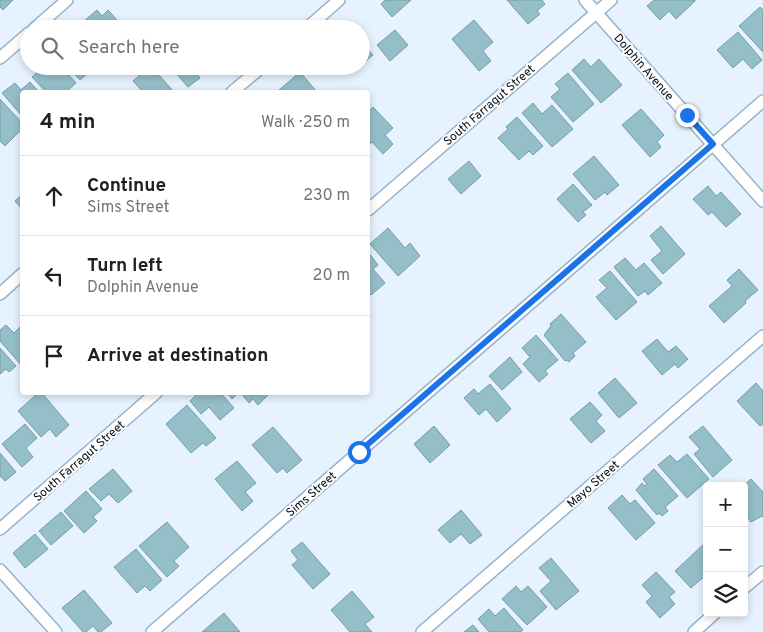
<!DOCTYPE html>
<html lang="en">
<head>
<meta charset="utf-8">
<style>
  body { margin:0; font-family:Overpass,sans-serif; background:#f6f6f6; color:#202124 }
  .controls { position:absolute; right:15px; bottom:15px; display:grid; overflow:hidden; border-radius:5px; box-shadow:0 2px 8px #0003 }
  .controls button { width:45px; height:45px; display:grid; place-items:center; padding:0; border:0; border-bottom:1px solid #e0e0e0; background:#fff; color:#202124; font:25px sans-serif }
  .stop { position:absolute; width:15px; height:15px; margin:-11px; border:4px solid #1a73e8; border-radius:50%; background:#fff }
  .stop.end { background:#1a73e8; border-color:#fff; box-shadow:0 1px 5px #0008 }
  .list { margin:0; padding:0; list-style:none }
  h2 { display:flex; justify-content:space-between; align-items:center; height:65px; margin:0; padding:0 20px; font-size:21px }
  h2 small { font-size:16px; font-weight:400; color:#757577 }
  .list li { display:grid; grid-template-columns:32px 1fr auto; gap:15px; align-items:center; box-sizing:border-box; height:80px; padding:0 20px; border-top:1px solid #e0e0e0 }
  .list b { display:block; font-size:19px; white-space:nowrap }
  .list p { margin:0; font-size:16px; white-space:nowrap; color:#757577 }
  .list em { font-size:16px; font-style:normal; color:#757577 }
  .icon { flex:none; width:28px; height:28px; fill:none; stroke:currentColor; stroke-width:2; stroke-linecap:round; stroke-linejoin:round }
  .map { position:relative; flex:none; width:763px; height:632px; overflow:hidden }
  .search { position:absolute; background:#fff; box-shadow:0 2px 8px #0003; left:20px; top:20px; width:350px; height:55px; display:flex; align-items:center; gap:12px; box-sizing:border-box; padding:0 18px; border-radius:28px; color:#757577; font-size:19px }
  .panel { position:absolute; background:#fff; box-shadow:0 2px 8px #0003; left:20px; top:90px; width:350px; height:305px; border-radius:5px }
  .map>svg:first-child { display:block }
</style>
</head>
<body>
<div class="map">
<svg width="763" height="632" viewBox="0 0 763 632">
  <rect width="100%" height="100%" fill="#e6f2fd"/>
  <path fill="#94bfc8" stroke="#749ea7" d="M0,0H13L3,10L0,7Z
    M385,0H411L392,17L381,4Z
    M507,0H542L545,4L537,11L540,14L528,24Z
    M654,0H695V1L676,19L669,11L660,20L647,6Z
    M760,7L763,10V52L739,26Z
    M97,10L102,16L108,10L125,29H89L83,22Z
    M474,20L493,42L483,51L491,61L479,71L452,39Z
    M395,30L408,45L390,61L377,45Z
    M738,32L762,60L752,69L743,59L733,68L717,50Z
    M361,42L373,55L361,65Z
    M584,59L591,67L599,59L622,85L601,103L572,70Z
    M39,66H61L76,83L66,92H46L32,77L41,69Z
    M67,66H96L80,80Z
    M150,66H151L174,92H143L133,81Z
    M170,66H201L203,69L197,74L200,78L188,87Z
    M347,66H360L352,73Z
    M300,72L317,92H282L279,90Z
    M568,73L594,104L573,122L551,97L560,89L555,84Z
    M30,82L39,92H22V116L2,93L15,83L21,90Z
    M0,99L22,123V129L5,146L0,141Z
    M533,103L542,114L552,105L573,129L552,147L522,113Z
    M373,107L393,128L385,135L393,144L383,154L372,142L369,145L368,143V112Z
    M641,109L664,135L657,142L661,147L650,157L622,125Z
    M517,117L543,146L533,155L529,151L519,160L498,138L508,129L506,127Z
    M594,156L619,185L607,195L605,192L595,200L573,174Z
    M469,161L481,176L461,194L448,179Z
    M573,184L592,205L583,212L586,215L578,222L557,199Z
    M708,186L716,196L721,192L741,214L726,227L712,212L708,215L693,199Z
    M22,195V209L15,201Z
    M661,226L685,254L663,274L651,260L662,251L650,236Z
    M388,228L405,248L410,243L420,256L398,276L370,244Z
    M368,252L378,265L373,269L385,283L371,295L368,292Z
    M625,258L636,270L644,263L662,283L648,295L645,291L638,296L614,267Z
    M739,269L758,290L745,301L746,303L724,323L709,306L732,286L727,280Z
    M610,271L637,302L616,320L596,297L607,288L599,280Z
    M561,314L586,342L573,353L575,356L569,362L566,360L565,361L544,335L551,326L550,324Z
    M6,325L14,333L22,325V366L0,341V330Z
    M536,335L558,360L545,371L548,374L539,382L523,364L530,357L522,348Z
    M657,339L668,352L676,346L688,359L678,368L675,364L662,375L642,351Z
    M0,348L16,366L9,372L6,369L0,374Z
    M510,357L522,372L502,390L489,376Z
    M615,378L637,403L619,418L598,393Z
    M756,383L763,391V424L760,426L737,401Z
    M490,384L511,409L497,422L486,409L479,415L464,398L474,389L478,394Z
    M39,392H41L69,425L56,437L50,429L41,437L18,411Z
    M199,392H220L234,408L220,420L209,407L201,414L190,401Z
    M227,392H239L232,399Z
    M240,392H265L268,395L258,405L253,399L249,403Z
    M590,402L602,415L596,421L605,431L591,443L570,419Z
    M187,405L216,438L206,446L203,443L191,453L166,424Z
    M25,424L37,438L26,448L33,457L22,467L2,444Z
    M434,426L450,445L430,463L414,444Z
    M703,426L732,460L713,477L694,454L700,449L689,437Z
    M273,427L302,460L287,473L283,468L277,473L252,445Z
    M0,453L16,472L5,481L0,476Z
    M687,454L709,479L687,498L658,465L670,455L677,462Z
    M237,461L256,483L245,492L253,501L242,511L215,479Z
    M113,469L132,491L118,503L109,494L101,501L89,489Z
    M654,469L678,496L665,507L668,511L662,516L659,513L657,515L636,490L642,483L644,486L647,484L643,479Z
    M751,479L763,492V517L762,516L751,522L744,513L743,486Z
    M86,491L102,509L93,517L97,521L84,533L64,511Z
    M622,495L630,504L635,500L655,523L636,540L608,508Z
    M461,510L482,535L470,544L461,534L450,543L438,530Z
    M61,512L73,526L51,545L39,531Z
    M167,522L189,547L174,561L179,566L167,577L139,546Z
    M35,534L48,549L25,568L13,553Z
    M302,542L330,574L313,589L292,565L298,560L291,551Z
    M705,543L707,545V574L691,588L675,571Z
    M136,549L162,580L150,591L145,586L137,593L114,567Z
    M551,558L579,591L556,610L540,591L551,581L539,568Z
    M656,572L675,592L669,597L675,604L660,618L646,602L652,596L642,585Z
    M516,586L521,592L528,586L547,607L527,625L502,599Z
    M84,590L112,623L101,632H98L93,626L86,632H83L62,608Z
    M352,591L374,617L365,624L372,632H350L331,610Z
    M504,608L523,630L520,632H489L478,619L489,609L495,616Z
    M224,613L240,632H202Z
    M473,625L479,632H464Z"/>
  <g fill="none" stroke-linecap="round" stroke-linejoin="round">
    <defs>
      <path id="minor" d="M585,0L763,201
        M34,29L67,0
        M306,29L339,0
        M0,58L29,33
        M232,92L263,66
        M368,210L611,0
        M0,294L22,274
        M0,529L157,392
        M0,570L56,632
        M744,588L763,572
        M152,632L763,101
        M422,632L763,336
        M694,632L715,613"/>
    </defs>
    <use href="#minor" stroke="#95b2ca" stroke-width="14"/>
    <use href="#minor" stroke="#fff" stroke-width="11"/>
  </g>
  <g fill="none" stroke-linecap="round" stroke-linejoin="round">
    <path stroke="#1a73e8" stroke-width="6" d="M359,452L713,144L687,115"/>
  </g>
  <g text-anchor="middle" stroke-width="4" stroke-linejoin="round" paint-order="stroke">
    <g font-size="12" fill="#040d15" stroke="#fefefe">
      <text transform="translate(644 67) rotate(49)" y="4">Dolphin Avenue</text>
      <text transform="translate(489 105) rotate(-41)" y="4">South Farragut Street</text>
      <text transform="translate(79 461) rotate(-41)" y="4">South Farragut Street</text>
      <text transform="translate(593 484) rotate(-41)" y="4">Mayo Street</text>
      <text transform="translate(311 494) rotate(-41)" y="4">Sims Street</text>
    </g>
  </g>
</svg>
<div class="controls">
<button>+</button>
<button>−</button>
<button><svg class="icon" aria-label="layers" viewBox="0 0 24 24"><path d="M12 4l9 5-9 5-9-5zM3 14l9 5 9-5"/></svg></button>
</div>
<div class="stop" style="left:359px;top:452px"></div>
<div class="stop end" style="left:687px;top:115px"></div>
<div class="search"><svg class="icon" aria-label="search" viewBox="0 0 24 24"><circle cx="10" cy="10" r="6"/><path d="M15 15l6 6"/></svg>Search here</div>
<section class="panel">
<h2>4 min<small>Walk · 250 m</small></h2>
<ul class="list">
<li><svg class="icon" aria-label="ahead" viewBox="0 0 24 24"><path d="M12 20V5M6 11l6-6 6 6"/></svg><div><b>Continue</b><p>Sims Street</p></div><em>230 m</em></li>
<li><svg class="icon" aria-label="left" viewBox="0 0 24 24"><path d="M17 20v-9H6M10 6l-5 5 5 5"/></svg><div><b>Turn left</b><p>Dolphin Avenue</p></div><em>20 m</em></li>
<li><svg class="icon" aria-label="arrive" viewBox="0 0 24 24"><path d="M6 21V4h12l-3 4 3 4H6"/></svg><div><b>Arrive at destination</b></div></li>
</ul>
</section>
</div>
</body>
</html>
